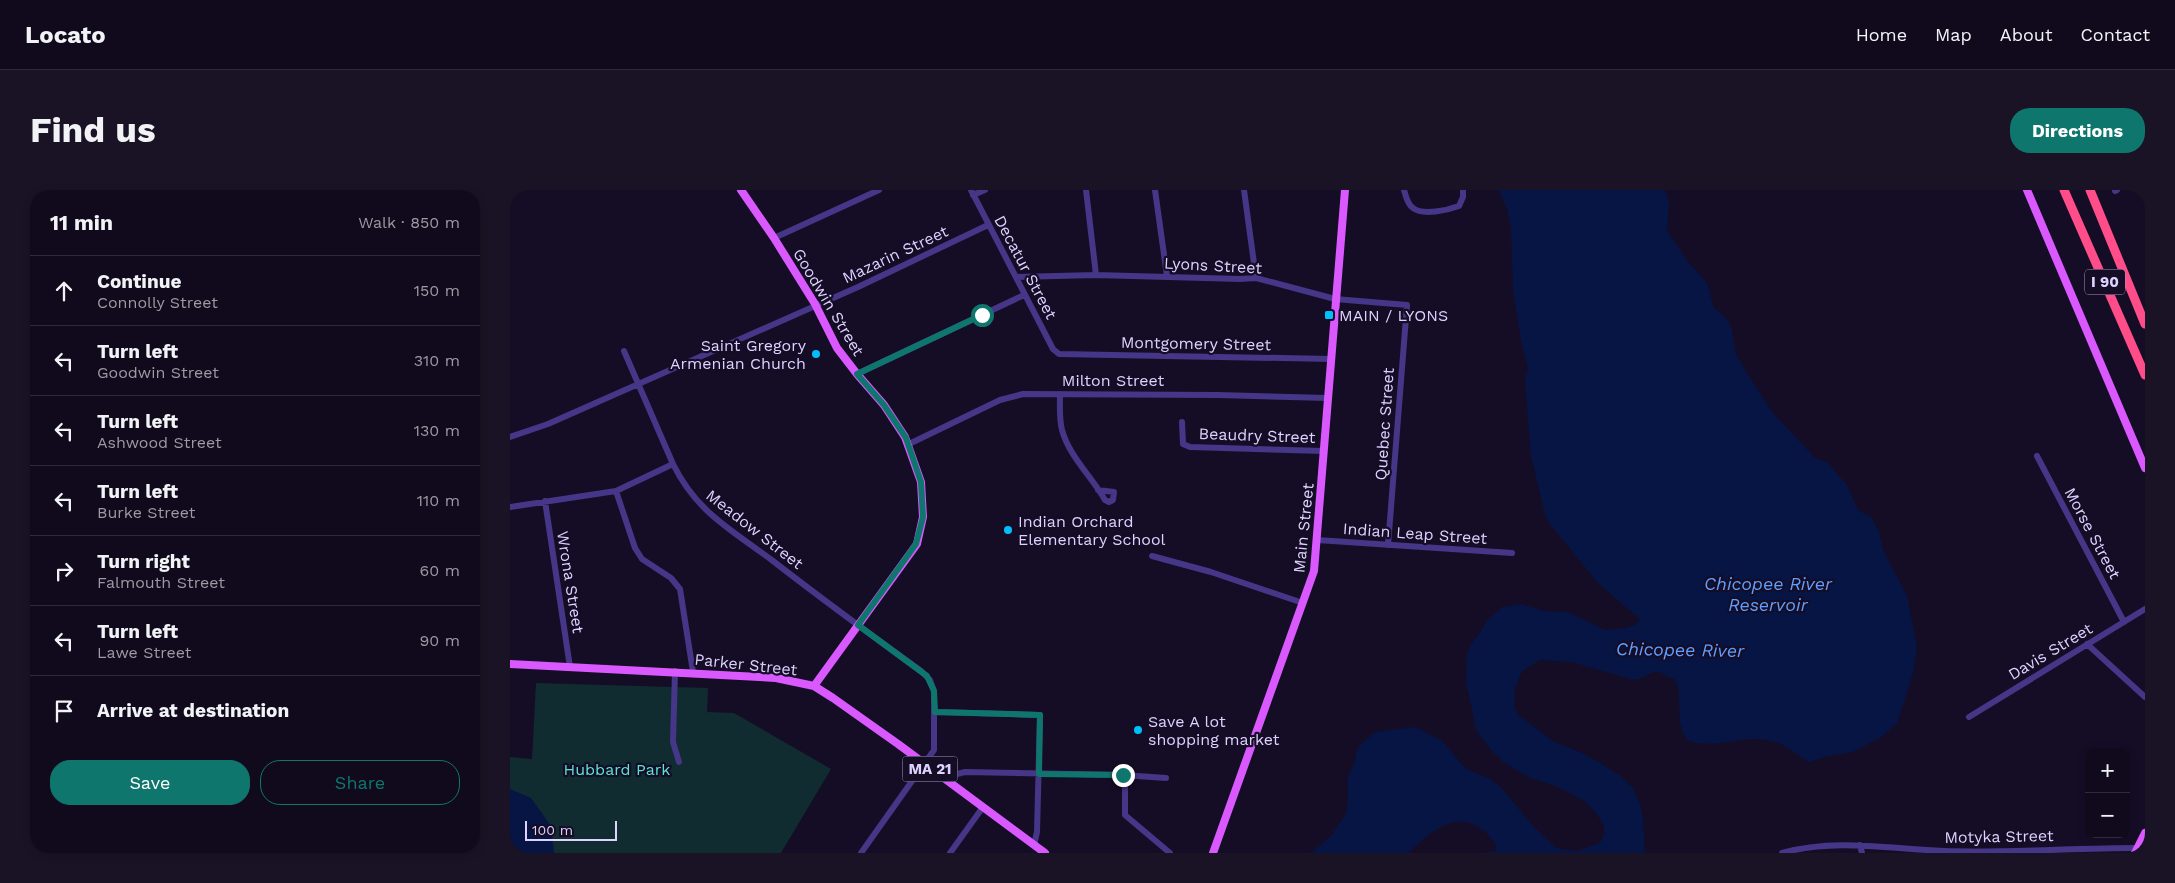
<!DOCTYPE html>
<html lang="en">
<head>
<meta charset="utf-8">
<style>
  body { margin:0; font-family:"Work Sans",sans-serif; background:#191325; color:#f1f3f6 }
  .controls { position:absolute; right:15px; bottom:15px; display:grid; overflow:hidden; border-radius:10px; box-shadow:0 2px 8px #0003 }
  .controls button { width:45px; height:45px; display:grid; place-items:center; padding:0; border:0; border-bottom:1px solid #302b3b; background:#100a1c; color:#f1f3f6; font:25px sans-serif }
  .scale { position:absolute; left:15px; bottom:12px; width:92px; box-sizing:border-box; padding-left:5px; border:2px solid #ded2ff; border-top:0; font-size:14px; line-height:18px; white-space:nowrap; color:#ded2ff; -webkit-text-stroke:4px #150d26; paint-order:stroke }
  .stop { position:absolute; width:15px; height:15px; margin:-11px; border:4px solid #0f766e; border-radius:50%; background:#fff }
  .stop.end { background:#0f766e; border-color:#fff; box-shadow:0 1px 5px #0008 }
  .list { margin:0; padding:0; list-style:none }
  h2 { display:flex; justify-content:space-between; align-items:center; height:65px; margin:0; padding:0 20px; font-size:21px }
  h2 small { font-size:16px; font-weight:400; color:#9c9aa3 }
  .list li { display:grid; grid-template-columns:32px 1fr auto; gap:15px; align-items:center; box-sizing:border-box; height:70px; padding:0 20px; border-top:1px solid #302b3b }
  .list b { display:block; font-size:19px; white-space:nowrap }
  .list p { margin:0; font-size:16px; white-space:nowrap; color:#9c9aa3 }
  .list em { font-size:16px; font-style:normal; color:#9c9aa3 }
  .actions { display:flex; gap:10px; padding:15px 20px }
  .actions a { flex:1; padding:11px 0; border:1px solid #0f766e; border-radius:20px; text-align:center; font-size:18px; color:#0f766e }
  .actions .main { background:#0f766e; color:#fff }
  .icon { flex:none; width:28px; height:28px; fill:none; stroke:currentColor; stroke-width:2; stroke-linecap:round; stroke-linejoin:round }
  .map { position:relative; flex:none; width:1635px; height:663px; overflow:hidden; border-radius:20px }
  header { display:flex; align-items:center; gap:30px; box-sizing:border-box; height:70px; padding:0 25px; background:#100a1c; border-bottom:1px solid #302b3b }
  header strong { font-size:24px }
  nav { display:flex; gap:28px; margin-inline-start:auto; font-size:18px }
  .intro { display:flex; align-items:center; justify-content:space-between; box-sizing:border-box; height:120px; padding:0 30px }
  h1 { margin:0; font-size:35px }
  .button { padding:12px 22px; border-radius:20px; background:#0f766e; color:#fff; font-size:18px; font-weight:700 }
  main { display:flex; gap:30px; padding:0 30px }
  aside { flex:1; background:#100a1c; border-radius:20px; box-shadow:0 2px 8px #0003 }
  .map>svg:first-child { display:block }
</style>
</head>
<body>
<header>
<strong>Locato</strong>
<nav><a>Home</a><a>Map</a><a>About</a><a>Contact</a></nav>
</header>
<div class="intro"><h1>Find us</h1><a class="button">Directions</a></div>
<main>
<aside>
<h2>11 min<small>Walk · 850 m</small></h2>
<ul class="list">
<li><svg class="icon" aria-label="ahead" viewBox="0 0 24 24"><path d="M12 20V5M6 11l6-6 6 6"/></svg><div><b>Continue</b><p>Connolly Street</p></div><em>150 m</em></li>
<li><svg class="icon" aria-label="left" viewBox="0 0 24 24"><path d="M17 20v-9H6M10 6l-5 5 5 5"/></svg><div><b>Turn left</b><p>Goodwin Street</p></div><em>310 m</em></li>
<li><svg class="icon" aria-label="left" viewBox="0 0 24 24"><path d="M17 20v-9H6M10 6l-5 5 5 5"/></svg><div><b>Turn left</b><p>Ashwood Street</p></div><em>130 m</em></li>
<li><svg class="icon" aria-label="left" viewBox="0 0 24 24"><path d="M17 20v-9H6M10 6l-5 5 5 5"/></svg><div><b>Turn left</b><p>Burke Street</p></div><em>110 m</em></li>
<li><svg class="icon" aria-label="right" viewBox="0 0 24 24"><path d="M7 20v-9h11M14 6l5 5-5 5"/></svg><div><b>Turn right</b><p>Falmouth Street</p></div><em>60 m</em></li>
<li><svg class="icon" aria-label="left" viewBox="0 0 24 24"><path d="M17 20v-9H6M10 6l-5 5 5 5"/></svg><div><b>Turn left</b><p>Lawe Street</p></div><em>90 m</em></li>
<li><svg class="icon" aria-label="arrive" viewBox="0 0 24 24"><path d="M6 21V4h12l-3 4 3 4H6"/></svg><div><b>Arrive at destination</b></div></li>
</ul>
<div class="actions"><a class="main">Save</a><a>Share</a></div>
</aside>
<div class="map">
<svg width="1635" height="663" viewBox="0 0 1635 663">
  <rect width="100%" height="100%" fill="#150d26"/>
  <path fill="#102c30" d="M26,493L198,498L197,522L224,523L321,579L271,663H28L0,614V567L22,569Z"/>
  <path fill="#071545" d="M989,0H1155L1159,12L1157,41L1179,73L1197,93L1204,118L1216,128L1221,136L1226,164L1240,188L1263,223L1306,269L1317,272L1337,295L1348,320L1361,327L1369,342L1373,360L1397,406L1407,456L1403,483L1387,533L1371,547L1343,562L1317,566L1299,572C1286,564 1277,555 1262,551C1232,543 1205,561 1177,550C1163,529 1175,507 1164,488L1157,487L1151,482C1135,481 1137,491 1121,489L1061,472L1030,470L1012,481L1005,499L1004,515L1007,524L1044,552L1070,562L1090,573L1109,585L1123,598L1130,614L1133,629L1135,663H972L986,661V655C959,614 926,634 899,663H801L821,646L837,622L838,586L844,574L847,559L851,554L865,542L905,537L932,551L956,579L980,589L991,597L1022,635L1046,658L1067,661L1090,653L1094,645V635L1086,623L1076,612L1048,597L1018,587L993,572L982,561L966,540L956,491L957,464L961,454L969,444L976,432L992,417L1011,414L1034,421L1058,422L1095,440L1116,438L1125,435L1130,429L1088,393L1039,333L1035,324L1021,266L1015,192L1018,178L1011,151L1003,99L1001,40L997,19Z
    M0,599L21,608L41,636L44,663H0Z"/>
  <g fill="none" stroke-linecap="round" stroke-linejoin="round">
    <path stroke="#453687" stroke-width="6" d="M461,0L543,159L549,164L822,169
      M576,0L586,85
      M645,0L657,86
      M734,0L746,88
      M894,0C896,6 897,14 903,18C913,26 938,20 949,16L953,7V0
      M1605,1L1607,0
      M463,5L475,0
      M264,48L369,0
      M506,87L586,85L730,89L746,88L825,109L897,115L878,355
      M114,161L163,274C187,323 222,340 263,371C312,409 361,445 411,481L420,490L424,501V560L351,663
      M347,184L514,105
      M550,204C550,216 549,228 552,240C559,266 582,287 595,310L599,312L603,310L604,302L588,300
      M672,232L673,254L680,257L814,261
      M0,247L38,234L348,97L478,35
      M399,254L490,210L513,204L708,205L818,208
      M1527,266L1614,432
      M106,301L125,358L132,369L161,388L170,399L183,482
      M35,311L60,477
      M0,317L106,301L163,274
      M807,350L1002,363
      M642,366L701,382L793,413
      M1577,454L1635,507
      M165,481L163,552L169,572
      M425,522L530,525L527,642L524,655
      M1459,527L1635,419
      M615,585V625L660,663
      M436,590L443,585L455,582L613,585L656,588
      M1350,655L1352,663
      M440,663L473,617
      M1272,663C1325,648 1380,659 1434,661C1498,663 1563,658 1628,658"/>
    <path stroke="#d959ff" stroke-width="8" d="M231,0L264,48L305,114L327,158L347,184L374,215L395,247L411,292L413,327L407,354L304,496
      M1517,0L1635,278
      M0,474L266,488L304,496L323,508L388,554L535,663
      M703,663L804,381L835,0
      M1625,663L1635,643"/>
    <path stroke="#ff4d89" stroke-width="9" d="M1554,0L1635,185
      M1580,0L1635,134"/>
  </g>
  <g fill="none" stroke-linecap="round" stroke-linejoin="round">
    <path stroke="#0f766e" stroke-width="6" d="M472,125L347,184L374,215L396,248L411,292L413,327L406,354L348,435L417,486L424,501L425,522L530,525L529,584L613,585"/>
  </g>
  <g fill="#00bffd" stroke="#150d26" stroke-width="2">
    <rect x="814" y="120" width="10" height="10" rx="2.5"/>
    <circle cx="306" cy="164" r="5"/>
    <circle cx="498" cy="340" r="5"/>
    <circle cx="628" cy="540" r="5"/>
  </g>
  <g text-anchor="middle" stroke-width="4.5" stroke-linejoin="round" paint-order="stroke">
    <g fill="#150d26" stroke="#a297be" stroke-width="1">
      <rect x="1575" y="79.5" width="40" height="25" rx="4"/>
      <rect x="392.5" y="566.5" width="55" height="25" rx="4"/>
    </g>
    <g font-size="15" font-weight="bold" fill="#ded2ff">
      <text x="1595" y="97">I 90</text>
      <text x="420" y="584">MA 21</text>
    </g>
    <g font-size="16" fill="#ded2ff" stroke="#150d26">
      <text transform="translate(385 64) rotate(-25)" y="6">Mazarin Street</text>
      <text transform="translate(703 75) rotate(3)" y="6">Lyons Street</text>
      <text transform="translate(516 77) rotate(62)" y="6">Decatur Street</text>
      <text transform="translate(319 112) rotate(59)" y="6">Goodwin Street</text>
      <text transform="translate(686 153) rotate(1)" y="6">Montgomery Street</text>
      <text x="603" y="196">Milton Street</text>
      <text transform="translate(874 234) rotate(-86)" y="6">Quebec Street</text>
      <text transform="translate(747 245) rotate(2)" y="6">Beaudry Street</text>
      <text transform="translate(793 338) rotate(-84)" y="6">Main Street</text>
      <text transform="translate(245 339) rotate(38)" y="6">Meadow Street</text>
      <text transform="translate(905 343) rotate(4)" y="6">Indian Leap Street</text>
      <text transform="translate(1583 343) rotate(62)" y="6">Morse Street</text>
      <text transform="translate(61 392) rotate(81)" y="6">Wrona Street</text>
      <text transform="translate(1540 461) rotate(-31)" y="6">Davis Street</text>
      <text transform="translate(236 474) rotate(6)" y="6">Parker Street</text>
      <text transform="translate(1489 646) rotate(-1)" y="6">Motyka Street</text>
    </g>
    <g font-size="16" fill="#ded2ff" stroke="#150d26" text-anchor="start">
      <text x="829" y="131">MAIN / LYONS</text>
      <text x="296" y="161" text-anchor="end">Saint Gregory<tspan x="296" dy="18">Armenian Church</tspan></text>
      <text x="508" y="337">Indian Orchard<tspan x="508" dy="18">Elementary School</tspan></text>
      <text x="638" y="537">Save A lot<tspan x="638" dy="18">shopping market</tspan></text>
    </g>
    <g font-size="16" fill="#58e5d6" stroke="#150d26">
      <text x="107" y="585">Hubbard Park</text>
    </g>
    <g font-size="18" font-style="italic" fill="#609fff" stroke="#150d26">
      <text x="1258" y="400">Chicopee River<tspan x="1258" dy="21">Reservoir</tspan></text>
      <text transform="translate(1170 460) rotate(1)" y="6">Chicopee River</text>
    </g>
  </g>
</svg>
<div class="controls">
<button>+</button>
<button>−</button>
</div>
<div class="scale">100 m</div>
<div class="stop" style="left:472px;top:125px"></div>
<div class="stop end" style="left:613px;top:585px"></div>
</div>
</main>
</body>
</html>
